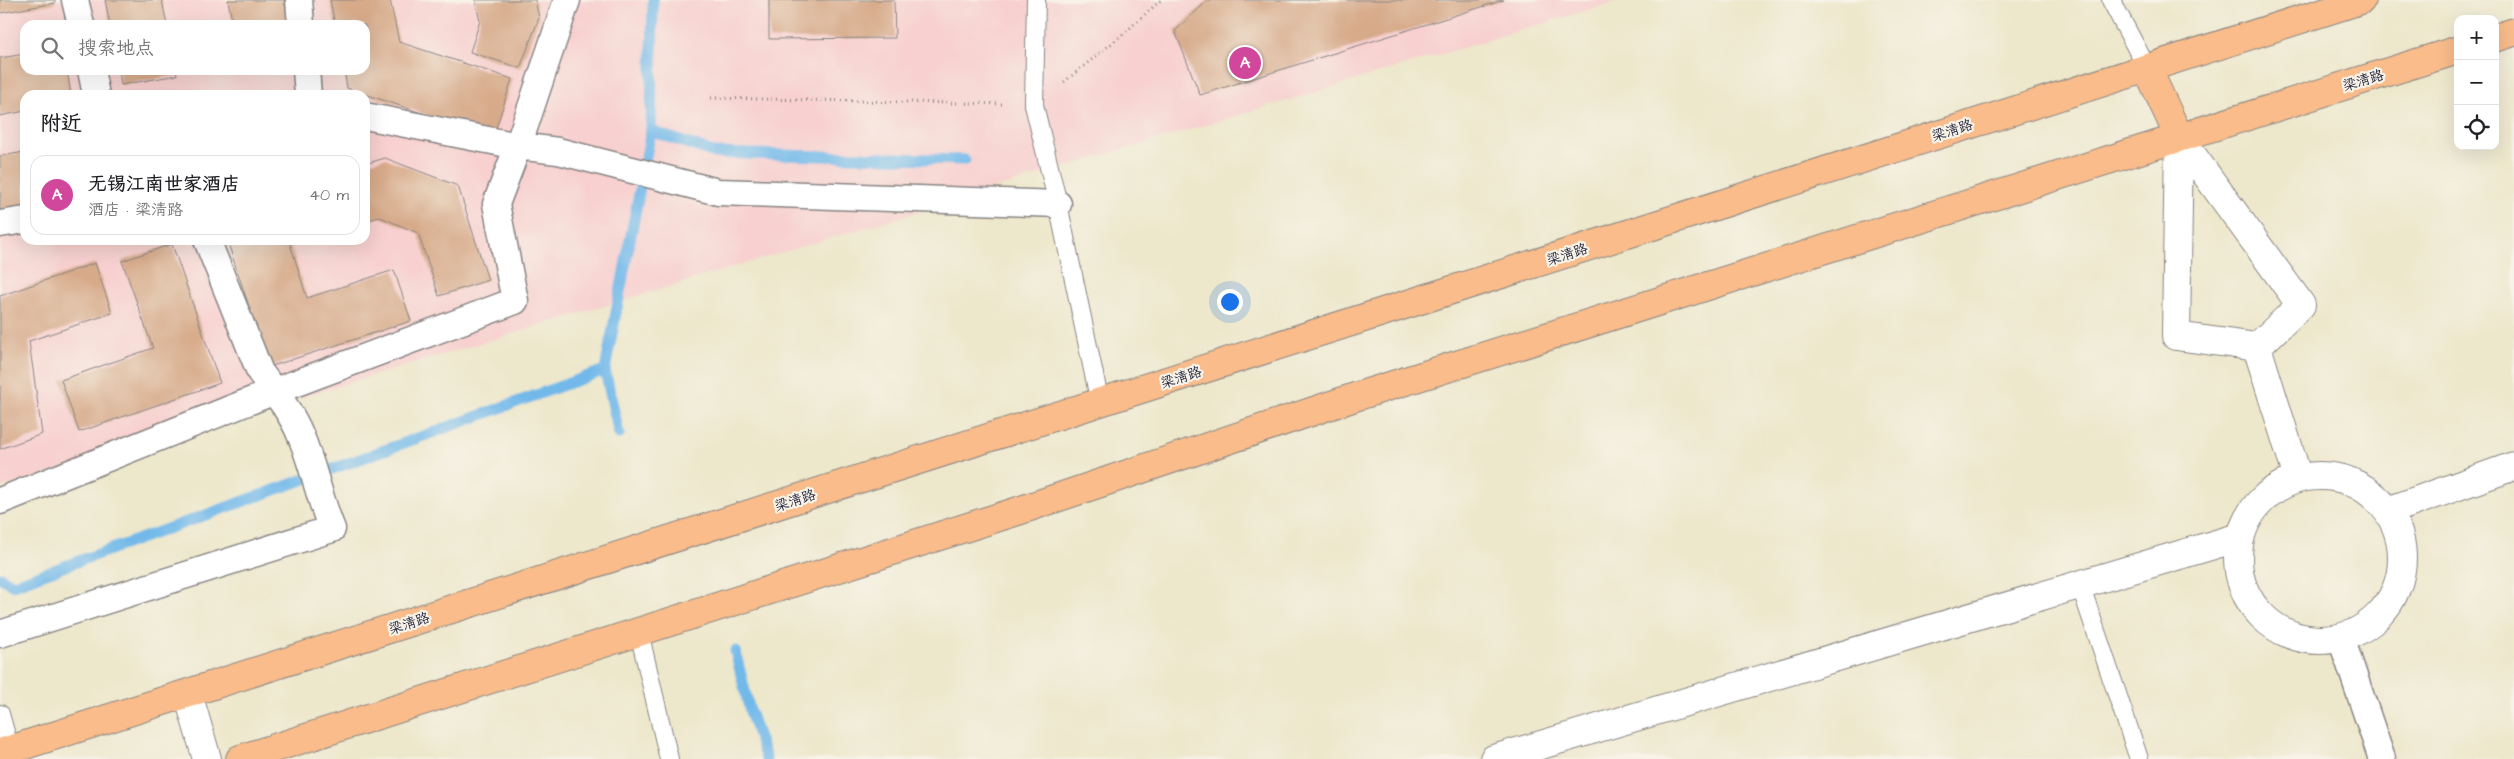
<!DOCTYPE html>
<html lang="zh">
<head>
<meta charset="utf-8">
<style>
  body { margin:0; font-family:"Architects Daughter","LXGW WenKai TC",sans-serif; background:#f6f6f6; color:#202124 }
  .controls { position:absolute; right:15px; top:15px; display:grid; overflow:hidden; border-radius:10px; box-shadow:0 5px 20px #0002 }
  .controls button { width:45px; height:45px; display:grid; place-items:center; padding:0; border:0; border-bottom:1px solid #e0e0e0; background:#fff; color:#202124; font:25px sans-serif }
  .you { position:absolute; left:1229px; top:301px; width:18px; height:18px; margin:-12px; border:4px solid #fff; border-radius:50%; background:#1a73e8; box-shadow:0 0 0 8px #1a73e833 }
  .badge { display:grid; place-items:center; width:32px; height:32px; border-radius:50%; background:#b5179e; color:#fff; font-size:16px; font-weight:700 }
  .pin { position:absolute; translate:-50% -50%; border:2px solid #fff; box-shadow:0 1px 5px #0006 }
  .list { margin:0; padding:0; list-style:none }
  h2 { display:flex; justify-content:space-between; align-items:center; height:65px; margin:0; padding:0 20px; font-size:21px }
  h2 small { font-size:16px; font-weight:400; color:#757577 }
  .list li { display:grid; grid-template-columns:32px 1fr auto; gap:15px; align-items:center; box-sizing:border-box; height:80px; margin:0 10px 10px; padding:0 10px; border:1px solid #e0e0e0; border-radius:15px }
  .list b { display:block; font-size:19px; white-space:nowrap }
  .list p { margin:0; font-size:16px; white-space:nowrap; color:#757577 }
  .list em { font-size:16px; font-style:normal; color:#757577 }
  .icon { flex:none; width:28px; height:28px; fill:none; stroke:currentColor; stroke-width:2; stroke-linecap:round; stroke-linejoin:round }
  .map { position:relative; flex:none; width:2514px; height:759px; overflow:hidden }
  .search { position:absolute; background:#fff; box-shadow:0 5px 20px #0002; left:20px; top:20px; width:350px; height:55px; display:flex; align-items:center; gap:12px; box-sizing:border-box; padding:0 18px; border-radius:15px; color:#757577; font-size:19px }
  .panel { position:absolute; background:#fff; box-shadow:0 5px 20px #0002; left:20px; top:90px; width:350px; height:155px; border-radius:15px }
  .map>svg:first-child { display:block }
</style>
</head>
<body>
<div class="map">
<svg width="2514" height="759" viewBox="0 0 2514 759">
  <rect width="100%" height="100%" fill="#f7f3e8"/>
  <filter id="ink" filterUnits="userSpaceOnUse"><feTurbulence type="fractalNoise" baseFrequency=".02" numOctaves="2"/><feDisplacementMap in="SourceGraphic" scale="10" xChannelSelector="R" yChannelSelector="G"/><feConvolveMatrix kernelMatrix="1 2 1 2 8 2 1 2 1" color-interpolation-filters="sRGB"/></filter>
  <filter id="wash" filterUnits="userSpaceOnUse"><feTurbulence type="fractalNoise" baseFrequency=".0096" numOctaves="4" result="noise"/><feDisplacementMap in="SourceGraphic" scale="20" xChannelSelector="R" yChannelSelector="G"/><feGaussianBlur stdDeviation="1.12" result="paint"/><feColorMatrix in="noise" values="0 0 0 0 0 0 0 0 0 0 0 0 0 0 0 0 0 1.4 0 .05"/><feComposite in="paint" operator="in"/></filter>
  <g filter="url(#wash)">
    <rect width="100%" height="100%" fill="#ede7cb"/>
    <path fill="#f7d0cf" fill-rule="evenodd" d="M0,0H1621L0,488ZM25,25H365V70H25ZM25,95H365V240H25Z"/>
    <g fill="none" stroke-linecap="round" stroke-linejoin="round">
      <path stroke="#72b9ea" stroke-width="11" d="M651,131L715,153L965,160
        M605,370L619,434
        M0,577L13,585L605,370L651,131L653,0
        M735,651L750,711L766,759"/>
    </g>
    <g id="blocks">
      <path fill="#d7aa8a" d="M0,0H55V3L0,13Z
        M105,0H162L167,25H110Z
        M228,0H284L289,25H233Z
        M330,0H390L399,42L512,79L493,137L347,88L344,70H365V25H335Z
        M475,0H535L539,18L520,68L470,52L480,21Z
        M769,0H894L895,38L769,39Z
        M1208,0H1504L1200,95L1175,31Z
        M25,54V70H67L71,95H25V111L0,116V58Z
        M119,70H176L177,75L121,85Z
        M25,152V213L0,217V156Z
        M385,158L458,186L488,280L439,296L418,233L380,217L365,221V164Z
        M227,240H289L307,298L394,270L411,321L269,367Z
        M172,244L220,383L79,432L61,380L153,348L122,261Z
        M95,263L112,313L29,341L42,434L0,449V296Z"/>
    </g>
  </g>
  <g filter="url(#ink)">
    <use href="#blocks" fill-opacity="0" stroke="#888483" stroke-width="1"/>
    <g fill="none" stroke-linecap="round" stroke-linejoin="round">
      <defs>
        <path id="service" d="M1036,0L1034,105L1058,204L1100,403
          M2111,0L2147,68
          M2080,584L2139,759
          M639,632L669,759
          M0,714L10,750"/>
        <path id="pedestrian" d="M75,0L81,25
          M299,0L301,25
          M91,70L96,95
          M306,70L308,95
          M365,116L518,146L558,151L718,192L1058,204
          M0,224L25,220
          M0,501L275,391L515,301L496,204L518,146L567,0
          M0,634L332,529C319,498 313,464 300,434C291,412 274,391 260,372L207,240
          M2341,638L2382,759"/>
        <path id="minor" d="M2179,137L2176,336L2257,347
          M2179,137L2301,305L2257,347
          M2257,347L2298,478
          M2238 558a82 82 0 1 1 164 0a82 82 0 1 1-164 0Z
          M2388,511L2514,466
          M1494,759L2240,537"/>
        <path id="tertiary" d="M188,694L207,759"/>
        <path id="primary" d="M2495,38L2514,32
          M2147,68L2179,137
          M0,753L2361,0
          M240,759L1018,511L1358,396L2458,50"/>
      </defs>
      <use href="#service" stroke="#888483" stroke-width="20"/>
      <use href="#pedestrian" stroke="#888483" stroke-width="29"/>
      <use href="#minor" stroke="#888483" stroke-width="30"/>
      <use href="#tertiary" stroke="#888483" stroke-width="30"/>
      <use href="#primary" stroke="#888483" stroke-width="30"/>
      <path stroke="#888483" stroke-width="3" stroke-dasharray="1 4" stroke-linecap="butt" d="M1064,82L1122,35L1161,0
        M711,98L1005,104"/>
      <use href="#service" stroke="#fff" stroke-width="18"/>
      <use href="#pedestrian" stroke="#fff" stroke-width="26"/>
      <use href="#minor" stroke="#fff" stroke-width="28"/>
      <use href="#tertiary" stroke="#fff" stroke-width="28"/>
      <use href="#primary" stroke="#f9bc8a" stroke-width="28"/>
    </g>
  </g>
  <g text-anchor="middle" stroke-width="4.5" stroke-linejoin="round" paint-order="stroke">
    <g font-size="14" fill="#22223b" stroke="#f7f3e8">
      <text transform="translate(2363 80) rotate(-17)" y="5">梁清路</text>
      <text transform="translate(1952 130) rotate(-18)" y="5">梁清路</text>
      <text transform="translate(1567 254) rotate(-18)" y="5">梁清路</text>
      <text transform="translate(1181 377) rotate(-18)" y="5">梁清路</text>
      <text transform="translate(795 500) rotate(-18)" y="5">梁清路</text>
      <text transform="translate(409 623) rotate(-18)" y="5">梁清路</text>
    </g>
  </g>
</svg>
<div class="controls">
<button>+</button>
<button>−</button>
<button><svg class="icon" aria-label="locate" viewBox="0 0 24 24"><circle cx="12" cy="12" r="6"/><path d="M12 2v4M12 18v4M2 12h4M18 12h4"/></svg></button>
</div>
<div class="you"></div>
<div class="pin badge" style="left:1245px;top:63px;background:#d1479c">A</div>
<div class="search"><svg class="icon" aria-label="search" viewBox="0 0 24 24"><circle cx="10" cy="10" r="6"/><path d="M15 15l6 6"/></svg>搜索地点</div>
<section class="panel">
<h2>附近<small></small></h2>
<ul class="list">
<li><span class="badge" style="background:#d1479c">A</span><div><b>无锡江南世家酒店</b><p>酒店 · 梁清路</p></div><em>40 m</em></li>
</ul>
</section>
</div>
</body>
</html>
